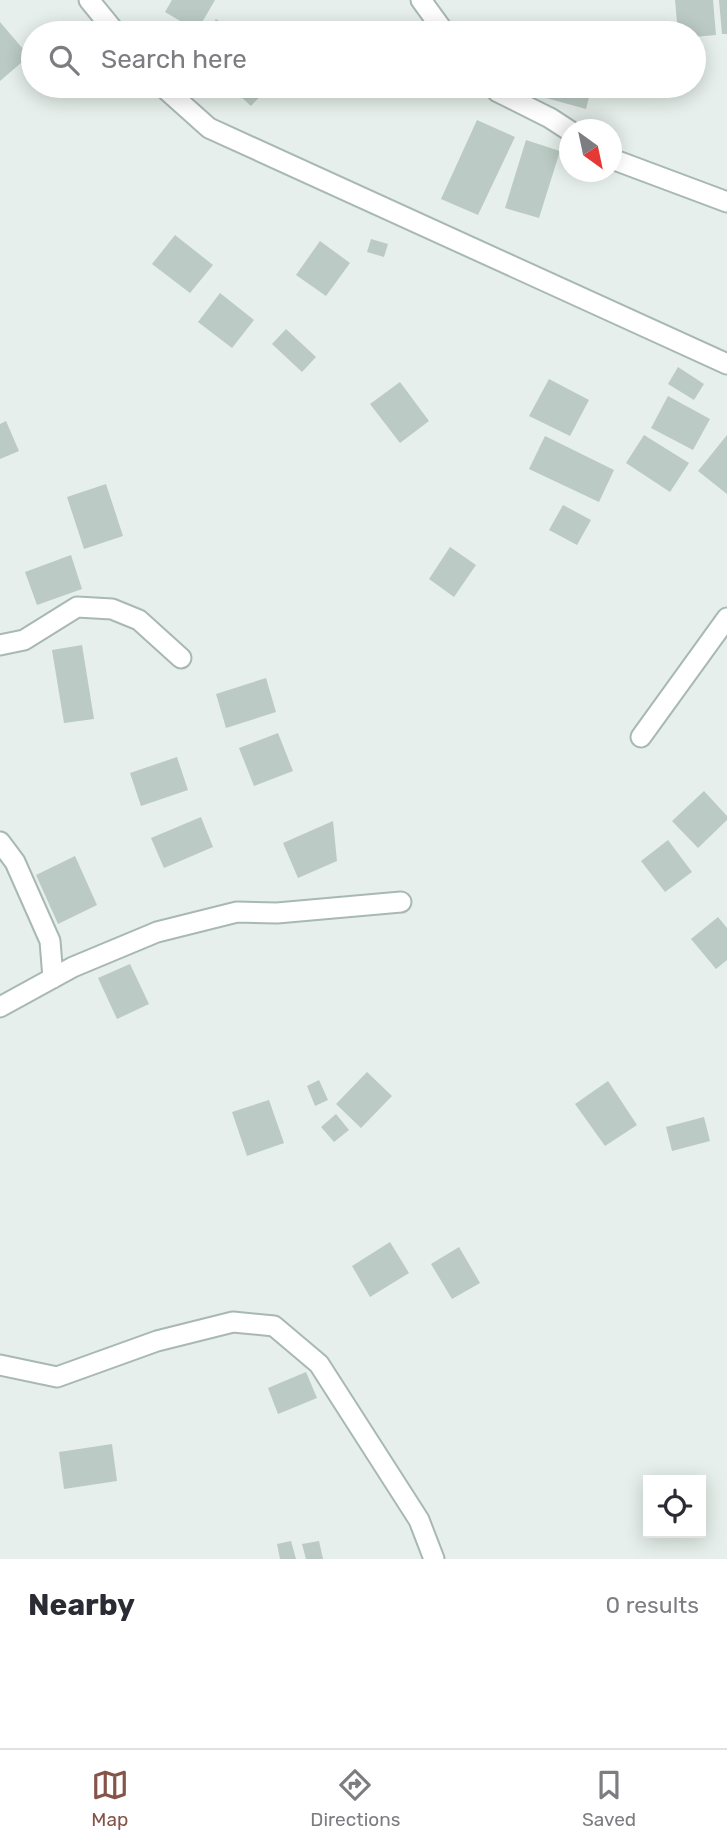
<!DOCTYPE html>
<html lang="en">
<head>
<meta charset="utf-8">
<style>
  body { margin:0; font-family:Rubik,sans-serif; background:#f2f2f3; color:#2b2b33 }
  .controls { position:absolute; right:21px; bottom:21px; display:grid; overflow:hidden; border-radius:0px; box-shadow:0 4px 18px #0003 }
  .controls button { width:63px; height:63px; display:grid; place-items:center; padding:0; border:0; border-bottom:2px solid #e1e1e2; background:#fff; color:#2b2b33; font:35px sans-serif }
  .compass { position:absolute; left:559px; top:119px; width:63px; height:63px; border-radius:50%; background:#fff; box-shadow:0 4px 18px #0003; rotate:147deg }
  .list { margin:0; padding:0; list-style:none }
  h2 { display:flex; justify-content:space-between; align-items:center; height:91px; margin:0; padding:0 28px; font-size:30px }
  h2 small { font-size:23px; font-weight:400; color:#7c7c81 }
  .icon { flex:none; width:38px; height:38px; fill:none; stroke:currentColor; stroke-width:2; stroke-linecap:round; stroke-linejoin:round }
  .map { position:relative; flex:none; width:727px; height:1559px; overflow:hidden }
  .search { position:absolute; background:#fff; box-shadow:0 4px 18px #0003; left:21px; right:21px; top:21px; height:77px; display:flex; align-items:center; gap:18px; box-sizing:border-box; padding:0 24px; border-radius:38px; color:#7c7c81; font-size:26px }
  .sheet { height:189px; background:#fff }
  nav { display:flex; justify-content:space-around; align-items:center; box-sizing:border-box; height:98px; border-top:2px solid #e1e1e2; background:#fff; font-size:19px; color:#7c7c81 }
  nav a { display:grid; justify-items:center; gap:4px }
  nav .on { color:#855347 }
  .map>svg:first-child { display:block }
</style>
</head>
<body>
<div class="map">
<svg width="727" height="1559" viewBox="0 0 727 1559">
  <rect width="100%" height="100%" fill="#e6efeb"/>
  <path fill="#bbcac4" d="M172,0H215L197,31L165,12Z
    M675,0H713L716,35L694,37V33H678Z
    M719,0H727V34H722Z
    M216,19L237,33H207Z
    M0,22L29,56L0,81Z
    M229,86H270L251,106Z
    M531,86H592L586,109L528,93Z
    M477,120L515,137L478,215L441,199Z
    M526,140L560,151L539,218L505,208Z
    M175,235L213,265L190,293L152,264Z
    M371,239L388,244L384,257L367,252Z
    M320,241L350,263L326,296L296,275Z
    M220,293L254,320L232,348L198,322Z
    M286,329L316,357L302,372L272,344Z
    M678,367L704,384L694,400L668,384Z
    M549,379L589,400L570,436L529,416Z
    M400,382L429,421L400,443L370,404Z
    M668,396L710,419L693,450L651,428Z
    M6,421L19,451L0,459V424Z
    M644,435L689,463L670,492L626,463Z
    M727,435V494L698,471Z
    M545,436L614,470L599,502L529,469Z
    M106,484L123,536L84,549L67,497Z
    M563,505L591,520L577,545L549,530Z
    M450,547L476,565L454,597L429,579Z
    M71,555L82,589L37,605L25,572Z
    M82,645L94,719L64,723L52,650Z
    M266,678L276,712L226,728L216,694Z
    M278,733L293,771L254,786L239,748Z
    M177,757L188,790L141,806L130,773Z
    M704,791L727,816V820L698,848L672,821Z
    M201,817L213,847L164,868L151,838Z
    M333,821L337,861L298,878L283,843Z
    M668,840L692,872L665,892L641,861Z
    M75,856L97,905L58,924L36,875Z
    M718,917L727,928V960L716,969L691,939Z
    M130,964L149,1004L117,1019L98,978Z
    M367,1072L392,1096L361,1128L336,1104Z
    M319,1080L328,1100L315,1106L307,1086Z
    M608,1081L637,1125L605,1146L575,1104Z
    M269,1100L284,1143L247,1156L232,1112Z
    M336,1114L349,1130L334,1142L321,1127Z
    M704,1117L710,1141L672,1151L666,1127Z
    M390,1242L409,1273L370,1297L352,1266Z
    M459,1247L480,1283L452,1299L431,1264Z
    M306,1372L317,1398L278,1414L268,1388Z
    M112,1444L117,1481L64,1489L59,1452Z
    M291,1541L296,1559H280L277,1544Z
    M319,1541L323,1559H306L302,1544Z"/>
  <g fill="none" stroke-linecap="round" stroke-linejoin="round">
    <defs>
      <path id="street" d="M89,0L116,33
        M421,0L445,33
        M162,86L209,128L727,364
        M492,86L498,92L550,118L570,131
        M612,159L727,202
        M0,645L24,640L77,607L112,609L139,620L181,658
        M641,737L727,618
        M0,842L15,862L50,941L53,978
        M0,1007L73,967L157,932L237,912L277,913L401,902
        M0,1365L57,1377L157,1341L233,1322L274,1326L319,1364L419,1520L434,1559"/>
    </defs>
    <use href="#street" stroke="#a8b8b2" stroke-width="23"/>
    <use href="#street" stroke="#fff" stroke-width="19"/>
  </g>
</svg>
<div class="controls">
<button><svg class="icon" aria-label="locate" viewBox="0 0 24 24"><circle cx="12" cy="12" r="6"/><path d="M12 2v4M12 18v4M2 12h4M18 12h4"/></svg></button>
</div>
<svg class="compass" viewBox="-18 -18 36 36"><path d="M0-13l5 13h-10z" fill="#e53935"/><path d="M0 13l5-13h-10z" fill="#7c7c81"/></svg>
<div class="search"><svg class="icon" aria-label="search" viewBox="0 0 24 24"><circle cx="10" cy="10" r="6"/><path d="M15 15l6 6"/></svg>Search here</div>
</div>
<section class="sheet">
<h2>Nearby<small>0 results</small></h2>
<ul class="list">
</ul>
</section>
<nav>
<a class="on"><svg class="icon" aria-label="map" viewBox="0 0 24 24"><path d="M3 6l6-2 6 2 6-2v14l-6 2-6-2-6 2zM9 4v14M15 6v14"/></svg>Map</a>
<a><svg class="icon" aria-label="directions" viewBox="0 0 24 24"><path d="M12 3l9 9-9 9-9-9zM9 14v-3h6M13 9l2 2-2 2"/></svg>Directions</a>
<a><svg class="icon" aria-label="saved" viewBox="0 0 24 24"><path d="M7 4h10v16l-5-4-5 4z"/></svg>Saved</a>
</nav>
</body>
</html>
